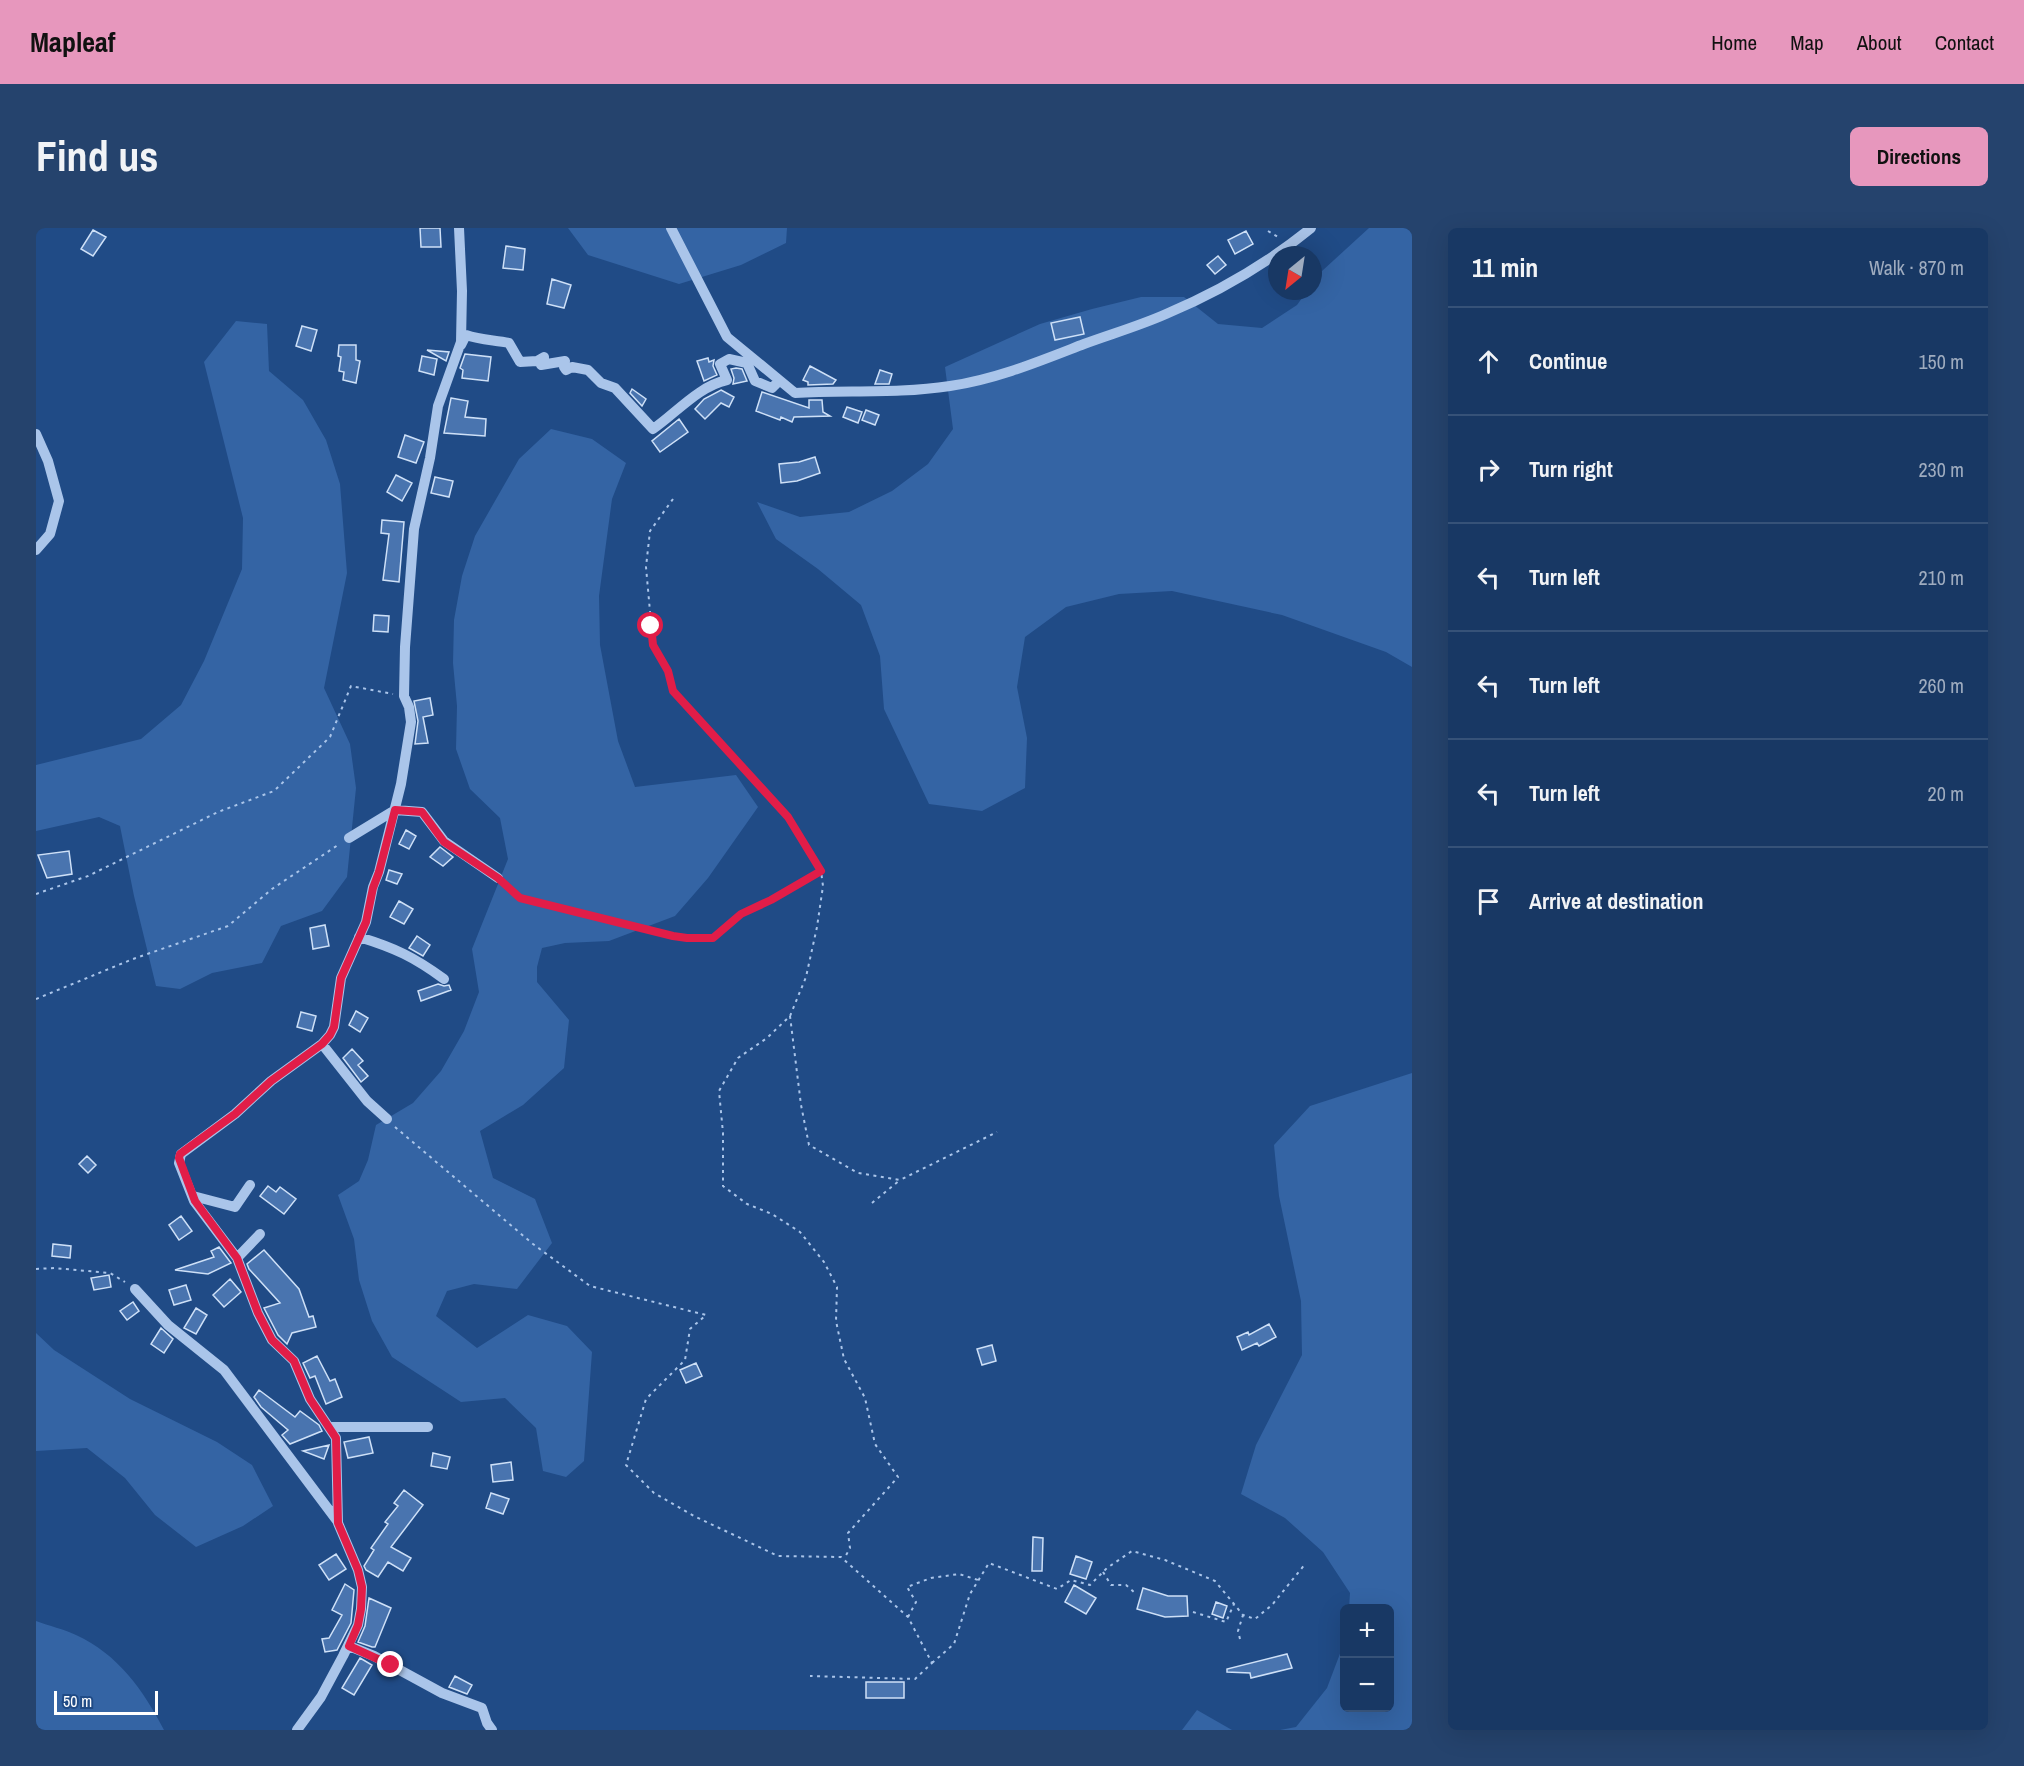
<!DOCTYPE html>
<html lang="en">
<head>
<meta charset="utf-8">
<style>
  body { margin:0; font-family:"Archivo Narrow",sans-serif; background:#25436d; color:#f1f3f6 }
  .controls { position:absolute; right:18px; bottom:18px; display:grid; overflow:hidden; border-radius:9px; box-shadow:0 6px 24px #0002 }
  .controls button { width:54px; height:54px; display:grid; place-items:center; padding:0; border:0; border-bottom:2px solid #365278; background:#183864; color:#f1f3f6; font:30px sans-serif }
  .compass { position:absolute; left:1232px; top:18px; width:54px; height:54px; border-radius:50%; background:#183864; box-shadow:0 6px 24px #0002; rotate:210deg }
  .scale { position:absolute; left:18px; bottom:15px; width:104px; box-sizing:border-box; padding-left:6px; border:3px solid #fff; border-top:0; font-size:16px; line-height:21px; white-space:nowrap; color:#fff; -webkit-text-stroke:4px #204b86; paint-order:stroke }
  .stop { position:absolute; width:18px; height:18px; margin:-14px; border:4px solid #e11d48; border-radius:50%; background:#fff }
  .stop.end { background:#e11d48; border-color:#fff; box-shadow:0 2px 6px #0008 }
  .list { margin:0; padding:0; list-style:none }
  h2 { display:flex; justify-content:space-between; align-items:center; height:78px; margin:0; padding:0 24px; font-size:26px }
  h2 small { font-size:20px; font-weight:400; color:#9facbf }
  .list li { display:grid; grid-template-columns:39px 1fr auto; gap:18px; align-items:center; box-sizing:border-box; height:108px; padding:0 24px; border-top:2px solid #365278 }
  .list b { display:block; font-size:22px; white-space:nowrap }
  .list em { font-size:20px; font-style:normal; color:#9facbf }
  .icon { flex:none; width:33px; height:33px; fill:none; stroke:currentColor; stroke-width:2; stroke-linecap:round; stroke-linejoin:round }
  .map { position:relative; flex:none; width:1376px; height:1502px; overflow:hidden; border-radius:9px }
  header { display:flex; align-items:center; gap:36px; box-sizing:border-box; height:84px; padding:0 30px; background:#e797bd; color:#111 }
  header strong { font-size:28px }
  nav { display:flex; gap:33px; margin-inline-start:auto; font-size:21px }
  .intro { display:flex; align-items:center; justify-content:space-between; box-sizing:border-box; height:144px; padding:0 36px }
  h1 { margin:0; font-size:42px }
  .button { padding:15px 27px; border-radius:9px; background:#e797bd; color:#111; font-size:21px; font-weight:700 }
  main { display:flex; gap:36px; padding:0 36px }
  aside { flex:1; background:#183864; border-radius:9px; box-shadow:0 6px 24px #0002 }
  .map>svg:first-child { display:block }
</style>
</head>
<body>
<header>
<strong>Mapleaf</strong>
<nav><a>Home</a><a>Map</a><a>About</a><a>Contact</a></nav>
</header>
<div class="intro"><h1>Find us</h1><a class="button">Directions</a></div>
<main>
<div class="map">
<svg width="1376" height="1502" viewBox="0 0 1376 1502">
  <rect width="100%" height="100%" fill="#204b86"/>
  <path fill="#3464a4" d="M532,0H751L750,15L705,37L643,56L552,27Z
    M1333,0H1376V439L1350,424L1246,387L1136,363L1083,366L1030,379L989,409L981,459L991,510L989,560L946,583L893,576L848,481L844,428L825,377L782,341L740,311L721,274L764,289L813,284L856,263L892,236L917,201L909,139L1004,96L1056,81L1105,69H1148L1182,96L1226,100L1261,77L1271,63H1277V54L1286,43Z
    M200,93L231,96L233,143L267,172L290,212L304,256L311,345L288,460L314,516L320,560L311,649L286,683L245,698L226,735L176,745L144,761L120,758L98,668L84,598L63,589L0,603V537L105,511L145,477L168,433L206,341L207,290L168,134Z
    M515,201L556,211L590,235L576,271L563,368L564,417L582,513L599,559L700,547L722,579L672,650L639,688L573,713L529,715L506,720L501,739V754L533,792L528,840L487,877L444,903L457,950L499,971L516,1015L481,1061L438,1056L411,1063L400,1088L441,1120L492,1087L531,1098L556,1124L548,1233L530,1249L507,1243L500,1200L469,1170L425,1174L356,1129L336,1093L323,1052L318,1011L302,967L323,953L332,932L340,897L377,875L405,843L428,803L443,764L436,721L472,631L464,590L434,561L420,521L421,478L417,435L418,392L426,348L439,308L483,231Z
    M1376,845V1502H1244L1260,1499L1291,1460L1308,1415V1480H1354V1380H1313L1314,1365L1287,1324L1249,1290L1205,1266L1220,1217L1266,1127L1265,1073L1243,968L1238,917L1274,878Z
    M0,1105L18,1122L94,1171L181,1214L216,1237L237,1278L207,1298L160,1319L119,1287L89,1250L51,1220L0,1223Z
    M0,1393C13,1398 28,1401 40,1407C82,1426 108,1463 128,1502H0Z
    M1161,1482L1196,1502H1146Z"/>
  <path fill="#4974af" stroke="#cee0f7" stroke-width="1.5" d="M384,0H404L405,19H385Z
    M57,2L70,9L57,28L45,21Z
    M1210,3L1217,16L1199,26L1192,12Z
    M470,18L489,21L487,42L467,40Z
    M1182,28L1190,37L1179,46L1171,37Z
    M516,51L535,57L528,80L511,76Z
    M1044,89L1048,106L1019,112L1015,95Z
    M266,98L281,102L275,123L260,118Z
    M303,117H320V132L324,133L320,155L307,152L308,144L303,143L305,129L302,128Z
    M391,122L413,124L410,133Z
    M429,126L455,129L452,153L426,150L427,142L424,140Z
    M386,128L401,131L398,147L383,143Z
    M672,130L673,134L678,132L677,138L681,147L668,153L661,133Z
    M774,138L800,152L797,156L772,157V154L767,152Z
    M700,140L706,141L711,153L697,156L698,150L695,141Z
    M844,142L856,146L853,156H839Z
    M596,161L610,171L606,178L594,165Z
    M685,162L698,169L693,179L685,175L669,191L659,181L668,171Z
    M726,164L773,180V172H786L787,184L794,188L758,189L756,194L745,189L744,192L720,183Z
    M415,170L432,173L429,189L450,191L449,208L408,205Z
    M811,179L826,184L822,195L807,189Z
    M830,182L843,187L839,197L826,192Z
    M643,191L652,204L624,224L616,213Z
    M369,207L388,214L380,235L362,229Z
    M779,229L784,245L761,253L745,255L743,236L763,234Z
    M360,247L376,255L366,273L351,264Z
    M399,249L417,253L413,269L395,265Z
    M346,292L368,294L363,354L347,352L353,306L345,305Z
    M338,387L353,388L352,404L337,403Z
    M394,470L397,487L387,489L392,515L379,516L382,493L378,473Z
    M370,602L380,608L373,621L363,616Z
    M404,619L417,629L407,638L394,629Z
    M33,623L36,646L11,650L2,627Z
    M353,642L366,646L361,656L350,652Z
    M363,673L377,681L368,696L354,689Z
    M289,697L293,718L277,721L274,700Z
    M381,708L394,717L387,728L373,720Z
    M402,756L408,758L413,757L415,762L385,773L382,763Z
    M320,783L332,790L324,804L313,797Z
    M265,784L280,788L276,803L261,799Z
    M316,821L327,833L322,837L332,848L325,854L307,830Z
    M51,928L60,937L52,945L43,936Z
    M232,958L240,964L244,959L260,971L248,986L224,968Z
    M145,988L156,1003L143,1012L133,997Z
    M17,1016L35,1018L34,1030L16,1028Z
    M183,1019L195,1035L172,1046L139,1042L178,1029L175,1023Z
    M228,1022L263,1061L273,1089L277,1088L280,1099L256,1105L251,1116L242,1107L228,1080L244,1075L213,1041L211,1036Z
    M73,1047L75,1059L58,1062L55,1050Z
    M194,1051L205,1064L188,1079L177,1067Z
    M150,1057L155,1072L138,1077L133,1062Z
    M97,1074L103,1083L91,1092L84,1083Z
    M160,1080L171,1087L160,1106L148,1100Z
    M1233,1096L1240,1109L1223,1118L1221,1115L1206,1122L1201,1109L1212,1104L1213,1107Z
    M125,1100L137,1111L128,1125L115,1116Z
    M956,1117L960,1133L946,1137L941,1121Z
    M281,1128L294,1153L299,1151L306,1169L290,1176L279,1148L274,1150L267,1135Z
    M660,1135L666,1148L650,1155L644,1142Z
    M223,1162L259,1189L264,1183L283,1197L286,1203L254,1216L246,1207L252,1202L225,1179L218,1169Z
    M333,1209L337,1225L312,1230L308,1214Z
    M293,1217L288,1231L267,1223Z
    M397,1225L414,1229L411,1241L395,1238Z
    M475,1234L477,1252L457,1254L455,1237Z
    M368,1262L387,1277L355,1319L375,1330L367,1343L352,1334L342,1349L330,1342L328,1338L338,1322L335,1320L352,1296L349,1294L362,1278L358,1275Z
    M455,1265L473,1271L467,1286L450,1280Z
    M997,1309L1007,1310L1006,1343H996Z
    M300,1326L310,1341L293,1352L283,1337Z
    M1040,1328L1056,1334L1050,1351L1034,1346Z
    M309,1356L318,1362L315,1395L301,1422L289,1424L286,1411L293,1410L306,1387L296,1382Z
    M1038,1357L1060,1370L1050,1386L1029,1374Z
    M1107,1360L1132,1368H1151L1152,1388L1129,1389L1101,1381Z
    M333,1370L355,1380L339,1419H336L322,1414L329,1398Z
    M1180,1374L1191,1378L1187,1390L1176,1386Z
    M1251,1426L1256,1440L1215,1450L1214,1445L1191,1444V1441Z
    M324,1430L336,1437L318,1467L306,1460Z
    M419,1448L436,1457L431,1466L413,1459Z
    M830,1454H868V1470H830Z"/>
  <g fill="none" stroke-linecap="round" stroke-linejoin="round">
    <path stroke="#aac5ea" stroke-width="2" stroke-dasharray="3 4.5" stroke-linecap="butt" d="M1232,3L1242,9
      M637,271L614,303L610,339L617,417L632,443L637,463L751,589L785,643L787,658L781,699L770,749L754,788L731,810L702,830L683,863L687,905V958L711,976L736,986L764,1004L788,1034L801,1059L800,1093L808,1131L829,1170L839,1216L862,1249L812,1305L814,1320L808,1331
      M470,657L484,670L562,689L622,706L651,710H677L705,686L735,672L785,643
      M0,666L52,648L182,584L238,563L294,509L315,458L357,466
      M0,771L97,731L192,698L236,661L302,617
      M754,788L765,877L773,917L822,945L864,952L961,904
      M359,899L497,1016L554,1058L670,1087L654,1101L649,1132L610,1171L590,1237L618,1265L658,1288L742,1328L805,1329L872,1389L896,1435L879,1451L774,1448
      M836,975L864,952
      M0,1041L18,1040L74,1045L89,1054
      M1067,1344L1075,1357H1090L1100,1366
      M1157,1384L1190,1394L1198,1376
      M872,1389L880,1374L871,1359L895,1350L923,1346L942,1352
      M1204,1411L1202,1403L1207,1387
      M896,1435L918,1416L934,1366L953,1335L1021,1361L1035,1352L1054,1357L1071,1340L1096,1323L1129,1332L1179,1353L1207,1387L1219,1391L1236,1377L1270,1335"/>
    <path stroke="#aac5ea" stroke-width="10" d="M635,0L691,109L759,165C811,162 862,166 914,158C961,151 1004,133 1048,116C1075,106 1103,98 1130,86C1180,65 1232,35 1275,0
      M425,117L430,107C444,112 458,112 473,115L484,134L501,133L508,129L505,137L529,133L528,139L530,142L536,139L552,142L565,155L579,160L617,201C640,185 663,158 691,152L684,136L693,131L711,135L719,153L736,160L743,153
      M0,206L12,233L23,273L14,306L0,322
      M313,610L359,582L386,584L408,613L462,650
      M323,709C359,720 378,729 408,751
      M286,816L331,873L351,891
      M157,968L199,979L214,957
      M201,1030L224,1006
      M99,1061L132,1097L188,1142L302,1294
      M293,1199H392
      M313,1418L338,1428L406,1465L446,1480L451,1495L456,1502
      M261,1502L285,1469L307,1428L322,1397L325,1381L326,1359L322,1342L302,1295L300,1210L274,1171L258,1133L236,1112L222,1085L201,1030L158,973L143,935L145,926L199,886L235,853L286,816L294,807L298,799L305,750L330,694L337,659L343,644L365,556L375,494L373,479L368,468L369,419L378,301L394,230L402,178L425,114L426,63L423,0"/>
  </g>
  <g fill="none" stroke-linecap="round" stroke-linejoin="round">
    <path stroke="#e11d48" stroke-width="8" d="M355,1437L313,1418L322,1397L325,1381L326,1359L322,1342L302,1295L300,1210L274,1171L258,1133L236,1112L222,1085L201,1030L159,973L143,930L144,926L199,886L235,853L286,816L294,807L298,799L305,750L330,694L337,660L343,644L359,582L386,584L408,614L462,650L484,670L637,708L651,710H677L705,686L735,672L785,643L752,589L637,463L632,443L617,417L615,398"/>
  </g>
</svg>
<div class="controls">
<button>+</button>
<button>−</button>
</div>
<svg class="compass" viewBox="-18 -18 36 36"><path d="M0-13l5 13h-10z" fill="#e53935"/><path d="M0 13l5-13h-10z" fill="#9facbf"/></svg>
<div class="scale">50 m</div>
<div class="stop" style="left:615px;top:398px"></div>
<div class="stop end" style="left:355px;top:1437px"></div>
</div>
<aside>
<h2>11 min<small>Walk · 870 m</small></h2>
<ul class="list">
<li><svg class="icon" aria-label="ahead" viewBox="0 0 24 24"><path d="M12 20V5M6 11l6-6 6 6"/></svg><div><b>Continue</b></div><em>150 m</em></li>
<li><svg class="icon" aria-label="right" viewBox="0 0 24 24"><path d="M7 20v-9h11M14 6l5 5-5 5"/></svg><div><b>Turn right</b></div><em>230 m</em></li>
<li><svg class="icon" aria-label="left" viewBox="0 0 24 24"><path d="M17 20v-9H6M10 6l-5 5 5 5"/></svg><div><b>Turn left</b></div><em>210 m</em></li>
<li><svg class="icon" aria-label="left" viewBox="0 0 24 24"><path d="M17 20v-9H6M10 6l-5 5 5 5"/></svg><div><b>Turn left</b></div><em>260 m</em></li>
<li><svg class="icon" aria-label="left" viewBox="0 0 24 24"><path d="M17 20v-9H6M10 6l-5 5 5 5"/></svg><div><b>Turn left</b></div><em>20 m</em></li>
<li><svg class="icon" aria-label="arrive" viewBox="0 0 24 24"><path d="M6 21V4h12l-3 4 3 4H6"/></svg><div><b>Arrive at destination</b></div></li>
</ul>
</aside>
</main>
</body>
</html>
